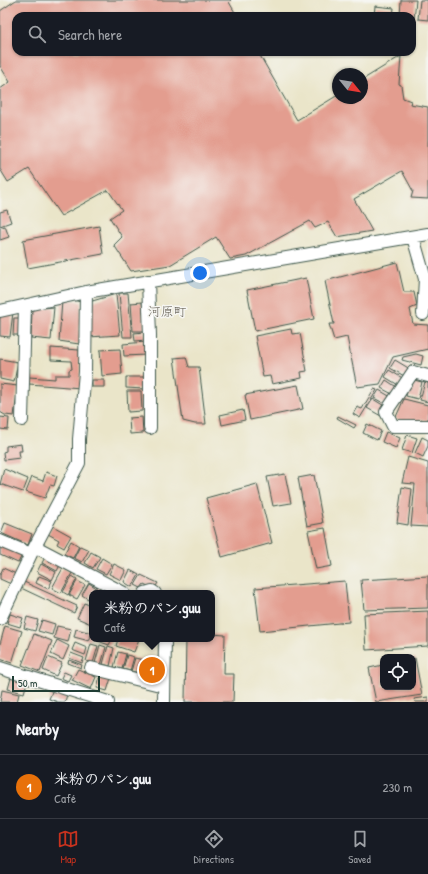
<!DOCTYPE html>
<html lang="en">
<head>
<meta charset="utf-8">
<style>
  body { margin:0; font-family:"Patrick Hand","Klee One",sans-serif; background:#242831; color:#f1f3f6 }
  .controls { position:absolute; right:12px; bottom:12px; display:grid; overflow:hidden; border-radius:8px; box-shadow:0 1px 3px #0004 }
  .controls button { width:36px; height:36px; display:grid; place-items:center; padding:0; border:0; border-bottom:1px solid #363941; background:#171b24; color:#f1f3f6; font:20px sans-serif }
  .compass { position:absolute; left:332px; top:68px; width:36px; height:36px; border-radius:50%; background:#171b24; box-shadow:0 1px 3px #0004; rotate:120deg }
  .scale { position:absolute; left:12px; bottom:10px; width:88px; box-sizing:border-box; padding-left:4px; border:2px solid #1f3d34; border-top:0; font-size:11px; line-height:14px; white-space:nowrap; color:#1f3d34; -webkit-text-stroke:3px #f6f6f2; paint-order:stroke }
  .you { position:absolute; left:200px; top:273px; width:14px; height:14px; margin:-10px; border:3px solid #fff; border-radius:50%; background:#1a73e8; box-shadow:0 0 0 6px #1a73e833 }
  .badge { display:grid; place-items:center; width:26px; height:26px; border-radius:50%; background:#c8321e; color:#fff; font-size:13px; font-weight:700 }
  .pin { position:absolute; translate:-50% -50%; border:2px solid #fff; box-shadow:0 1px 4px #0006 }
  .popup { position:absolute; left:89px; top:590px; width:126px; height:52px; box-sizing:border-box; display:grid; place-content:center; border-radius:8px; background:#171b24; filter:drop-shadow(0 1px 3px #0005); font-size:13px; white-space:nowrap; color:#9ea1a6 }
  .popup b { font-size:15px; color:#f1f3f6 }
  .popup::after { content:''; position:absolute; left:50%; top:100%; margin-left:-8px; border:8px solid transparent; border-top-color:#171b24 }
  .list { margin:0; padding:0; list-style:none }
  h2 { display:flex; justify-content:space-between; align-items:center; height:52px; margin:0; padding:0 16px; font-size:17px }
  h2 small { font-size:13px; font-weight:400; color:#9ea1a6 }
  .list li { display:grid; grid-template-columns:26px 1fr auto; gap:12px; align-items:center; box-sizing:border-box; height:64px; padding:0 16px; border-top:1px solid #363941 }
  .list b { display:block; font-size:15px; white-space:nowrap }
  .list p { margin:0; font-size:13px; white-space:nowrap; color:#9ea1a6 }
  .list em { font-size:13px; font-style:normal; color:#9ea1a6 }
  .icon { flex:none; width:22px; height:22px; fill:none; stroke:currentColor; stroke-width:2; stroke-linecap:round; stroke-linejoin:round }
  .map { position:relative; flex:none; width:428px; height:702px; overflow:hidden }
  .search { position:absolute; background:#171b24; box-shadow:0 1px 3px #0004; left:12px; right:12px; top:12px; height:44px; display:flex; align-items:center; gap:10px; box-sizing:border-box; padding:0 14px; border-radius:12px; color:#9ea1a6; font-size:15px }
  .sheet { height:116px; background:#171b24 }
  nav { display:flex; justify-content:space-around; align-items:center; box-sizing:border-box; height:56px; border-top:1px solid #363941; background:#171b24; font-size:11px; color:#9ea1a6 }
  nav a { display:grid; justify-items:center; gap:2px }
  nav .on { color:#c8321e }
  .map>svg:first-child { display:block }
</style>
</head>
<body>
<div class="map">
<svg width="428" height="702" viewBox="0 0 428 702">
  <rect width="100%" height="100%" fill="#f6f6f2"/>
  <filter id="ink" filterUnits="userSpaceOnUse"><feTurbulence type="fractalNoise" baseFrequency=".025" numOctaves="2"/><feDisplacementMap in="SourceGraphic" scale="8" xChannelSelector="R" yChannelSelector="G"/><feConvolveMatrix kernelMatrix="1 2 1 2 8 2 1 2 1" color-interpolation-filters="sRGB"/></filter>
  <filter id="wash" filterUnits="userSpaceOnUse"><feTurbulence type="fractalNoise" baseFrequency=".012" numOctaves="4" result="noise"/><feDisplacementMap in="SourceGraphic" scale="16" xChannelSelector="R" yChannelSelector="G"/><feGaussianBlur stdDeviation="0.9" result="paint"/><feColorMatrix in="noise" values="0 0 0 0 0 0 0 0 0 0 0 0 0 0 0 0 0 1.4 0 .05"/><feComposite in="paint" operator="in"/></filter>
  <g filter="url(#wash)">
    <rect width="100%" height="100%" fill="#eae5c9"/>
    <g id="blocks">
      <path fill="#e39d8f" d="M16,0H231L229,2L237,16H16V52H258L297,120L338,95V98H362V80L401,56L399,84L401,85L403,98L411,101L410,104L428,107V199L411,198L413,191L402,171L354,199L372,231L337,237L328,222L315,228L310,221L246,256L230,259L216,237L170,265L131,271L114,245L122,237L110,218L122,210L108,190L61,216L29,169L8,182L0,169V89L10,82L0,66V11Z
        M401,0H416L414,20H412V16H400Z
        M420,0H428V20L418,19Z
        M375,6L394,8L393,16H374Z
        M7,210L11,222L0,226V212Z
        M5,226L9,237L0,240V228Z
        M99,226L103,254L28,268L23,240Z
        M397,262L404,292H414L417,306L410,309L413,324L428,325V349L393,357L380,384L357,387L347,337L334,340L329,324H334L325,281Z
        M306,278L314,319L255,331L247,290Z
        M119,293H128L132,337H123Z
        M116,294L120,335L89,337V302Z
        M73,300L81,302L79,344L59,341L62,301Z
        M142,302L145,331H133L131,303Z
        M54,307L51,340L31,338L32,309Z
        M13,312L10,337L0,336V314Z
        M14,318H23L22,335H13Z
        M291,329L292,334L300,333L307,371L301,372L302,378L272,384L270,376L263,377L255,336Z
        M145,332L146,340L135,341L134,333Z
        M145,342L146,355L124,356L123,344Z
        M51,348L79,350L81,388L29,384V377L55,379V375H69V370L72,369L71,361L51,360Z
        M120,349L122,374L102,376L100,350Z
        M416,354L423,356L421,365L402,360L403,357Z
        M186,357L189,367H199L206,424H195L183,421L174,358Z
        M0,359L18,362L14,382L0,379Z
        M395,360L410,369L406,377L390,368Z
        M389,370L404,379L400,386L385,377Z
        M126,377H144V389L126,388Z
        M410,379L422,382L418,399L406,396Z
        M92,380H104V387H92Z
        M386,380L398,388L394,395L381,388Z
        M425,382L428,383V402L420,400Z
        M0,384L18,386L14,416L5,415L0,412Z
        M298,385L303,409L250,420L245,395Z
        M374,389L377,390L360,418L353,414L357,407L362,409Z
        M379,390L391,397L387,405L374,398Z
        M127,391H141L142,411L128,412Z
        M373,399L386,407L381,416L367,408Z
        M404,399L428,405V421L421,419L419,421L411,420L410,422L395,419Z
        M243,410L245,420L222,425L220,415Z
        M338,416L356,425L354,428L337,418Z
        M0,417L9,418L8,430L0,429Z
        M142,417L143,433L130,434L129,418Z
        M367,424L381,431L377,440L363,433Z
        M386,432L400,438L396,448L382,442Z
        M407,435L417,438L412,453L402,450Z
        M422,437L428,440V446L423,457L415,453Z
        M21,444L22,451H19L20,458L4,460L3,452L6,451V446Z
        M408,457L428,463V527L411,526L415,484L402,483Z
        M4,469L28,479L23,492L0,484Z
        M46,472L57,476L54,486L50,485L45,498L26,492L32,477L43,481Z
        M285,474L291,503L273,506L267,477Z
        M314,475L323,523L307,526L298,478Z
        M257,484L272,543L222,557L206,498Z
        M402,487L412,489L408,525L397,523Z
        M5,523L32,534L28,545L1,533Z
        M53,526L71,536L64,548L57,544L59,540L48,534Z
        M325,528L332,566L316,569L308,531Z
        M71,541L79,546L73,558L64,554Z
        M0,542L23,553L18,563L0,555Z
        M80,546L89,550L82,562L74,558Z
        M91,552L100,557L93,568L85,563Z
        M46,555L61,563L57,571L42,563Z
        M102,558L112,564L106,574L96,569Z
        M41,564L56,572L52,580L37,572Z
        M114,564L126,570L121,580L109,574Z
        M3,568L16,574L11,584L0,579V575Z
        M63,568L72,573L61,593L52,588Z
        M130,570L139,575L132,587L124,582Z
        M141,575L158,583L154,589L144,584L141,588L135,585Z
        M39,576L52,581L48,589L36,583Z
        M72,576L77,579L68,595L63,592Z
        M428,576V608L364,610L361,580Z
        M77,581L85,585L77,599L69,595Z
        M345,581L349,622L260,631L255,588Z
        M24,582L77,606L74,613L21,588Z
        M89,583L95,587L88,599L82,595Z
        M97,586L105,590L103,593H93Z
        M84,603L92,606L91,624L77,618Z
        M428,611V646L366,650L364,614Z
        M10,614L23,618L20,627L7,623Z
        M27,617L38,620L35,631L24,628Z
        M42,620L55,624L52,635L38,631Z
        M5,626L22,631L12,663L0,659V644Z
        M57,626L71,629L68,642L54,638Z
        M76,629L92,633L89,641L74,637Z
        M34,634L52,641L40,672L22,665Z
        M212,634L225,635L224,674H234L233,702H185L186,639H212Z
        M99,639H112L109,645L98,641Z
        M118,639H139L134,652L116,646Z
        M57,640L69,646L63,660L51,654Z
        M75,643L87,648L85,655L72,650Z
        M91,644L98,646L93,663L86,661Z
        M100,645L106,647L101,665L95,663Z
        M108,646L114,648L110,666L103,664Z
        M118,652L126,654L122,669L114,667Z
        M71,653L84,658L82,663L69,658Z
        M127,655L134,657L130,671L123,669Z
        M48,657L62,663L56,676L43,670Z
        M135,658L143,660L139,673L131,671Z
        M415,658L422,695L376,702L369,668L383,665V687H413V659Z
        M69,660L82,665L81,668L68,663Z
        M145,661L161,666L157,679L141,674Z
        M78,669L96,677L91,689L72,680Z
        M64,672L71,675L68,681L61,678Z
        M100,676L111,678L107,691L97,688Z
        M11,678L27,682L24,693L8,689Z
        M53,689L67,694L65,702H58L49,699Z
        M2,690L19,694L17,702H0Z
        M428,697V702H415L414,699Z"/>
    </g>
  </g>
  <g filter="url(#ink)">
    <use href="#blocks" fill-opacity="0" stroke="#3d564a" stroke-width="1"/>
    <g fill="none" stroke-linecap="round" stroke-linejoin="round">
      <defs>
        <path id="street" d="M413,237L425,279L423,314
          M148,281L150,335V428
          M0,311L86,292L428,234
          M428,376L413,372L386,412L393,426H428
          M22,420L25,306
          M0,541L31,554
          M36,547L124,593
          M145,593L152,591L155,593
          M0,619L31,554L79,463V439L85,372L86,292
          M0,668L108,702
          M91,668L164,686
          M164,702L165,639"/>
      </defs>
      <use href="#street" stroke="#3d564a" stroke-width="14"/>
      <use href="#street" stroke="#fff" stroke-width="12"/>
    </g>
  </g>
  <g text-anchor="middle" stroke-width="3" stroke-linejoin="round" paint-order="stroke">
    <g font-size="13" fill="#645f54" stroke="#f6f6f2">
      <text x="167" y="316">河原町</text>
    </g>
  </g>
</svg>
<div class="controls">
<button><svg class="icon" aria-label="locate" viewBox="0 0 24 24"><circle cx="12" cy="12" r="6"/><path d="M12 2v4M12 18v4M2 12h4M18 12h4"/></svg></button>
</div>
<svg class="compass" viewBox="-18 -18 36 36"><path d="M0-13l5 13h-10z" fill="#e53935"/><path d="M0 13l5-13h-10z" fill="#9ea1a6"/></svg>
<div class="scale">50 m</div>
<div class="you"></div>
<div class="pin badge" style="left:152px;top:670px;background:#e8710a">1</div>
<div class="popup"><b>米粉のパン.guu</b>Café</div>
<div class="search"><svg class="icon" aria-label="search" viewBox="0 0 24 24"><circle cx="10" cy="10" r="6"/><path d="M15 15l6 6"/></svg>Search here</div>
</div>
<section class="sheet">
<h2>Nearby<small></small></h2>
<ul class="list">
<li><span class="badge" style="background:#e8710a">1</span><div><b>米粉のパン.guu</b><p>Café</p></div><em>230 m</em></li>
</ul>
</section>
<nav>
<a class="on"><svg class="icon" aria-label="map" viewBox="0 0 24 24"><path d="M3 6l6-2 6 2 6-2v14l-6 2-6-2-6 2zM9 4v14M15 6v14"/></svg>Map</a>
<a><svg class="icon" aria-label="directions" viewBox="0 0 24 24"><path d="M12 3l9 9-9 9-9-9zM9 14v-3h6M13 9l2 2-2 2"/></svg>Directions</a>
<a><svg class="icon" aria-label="saved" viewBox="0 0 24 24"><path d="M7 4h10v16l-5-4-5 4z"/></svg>Saved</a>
</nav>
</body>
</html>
